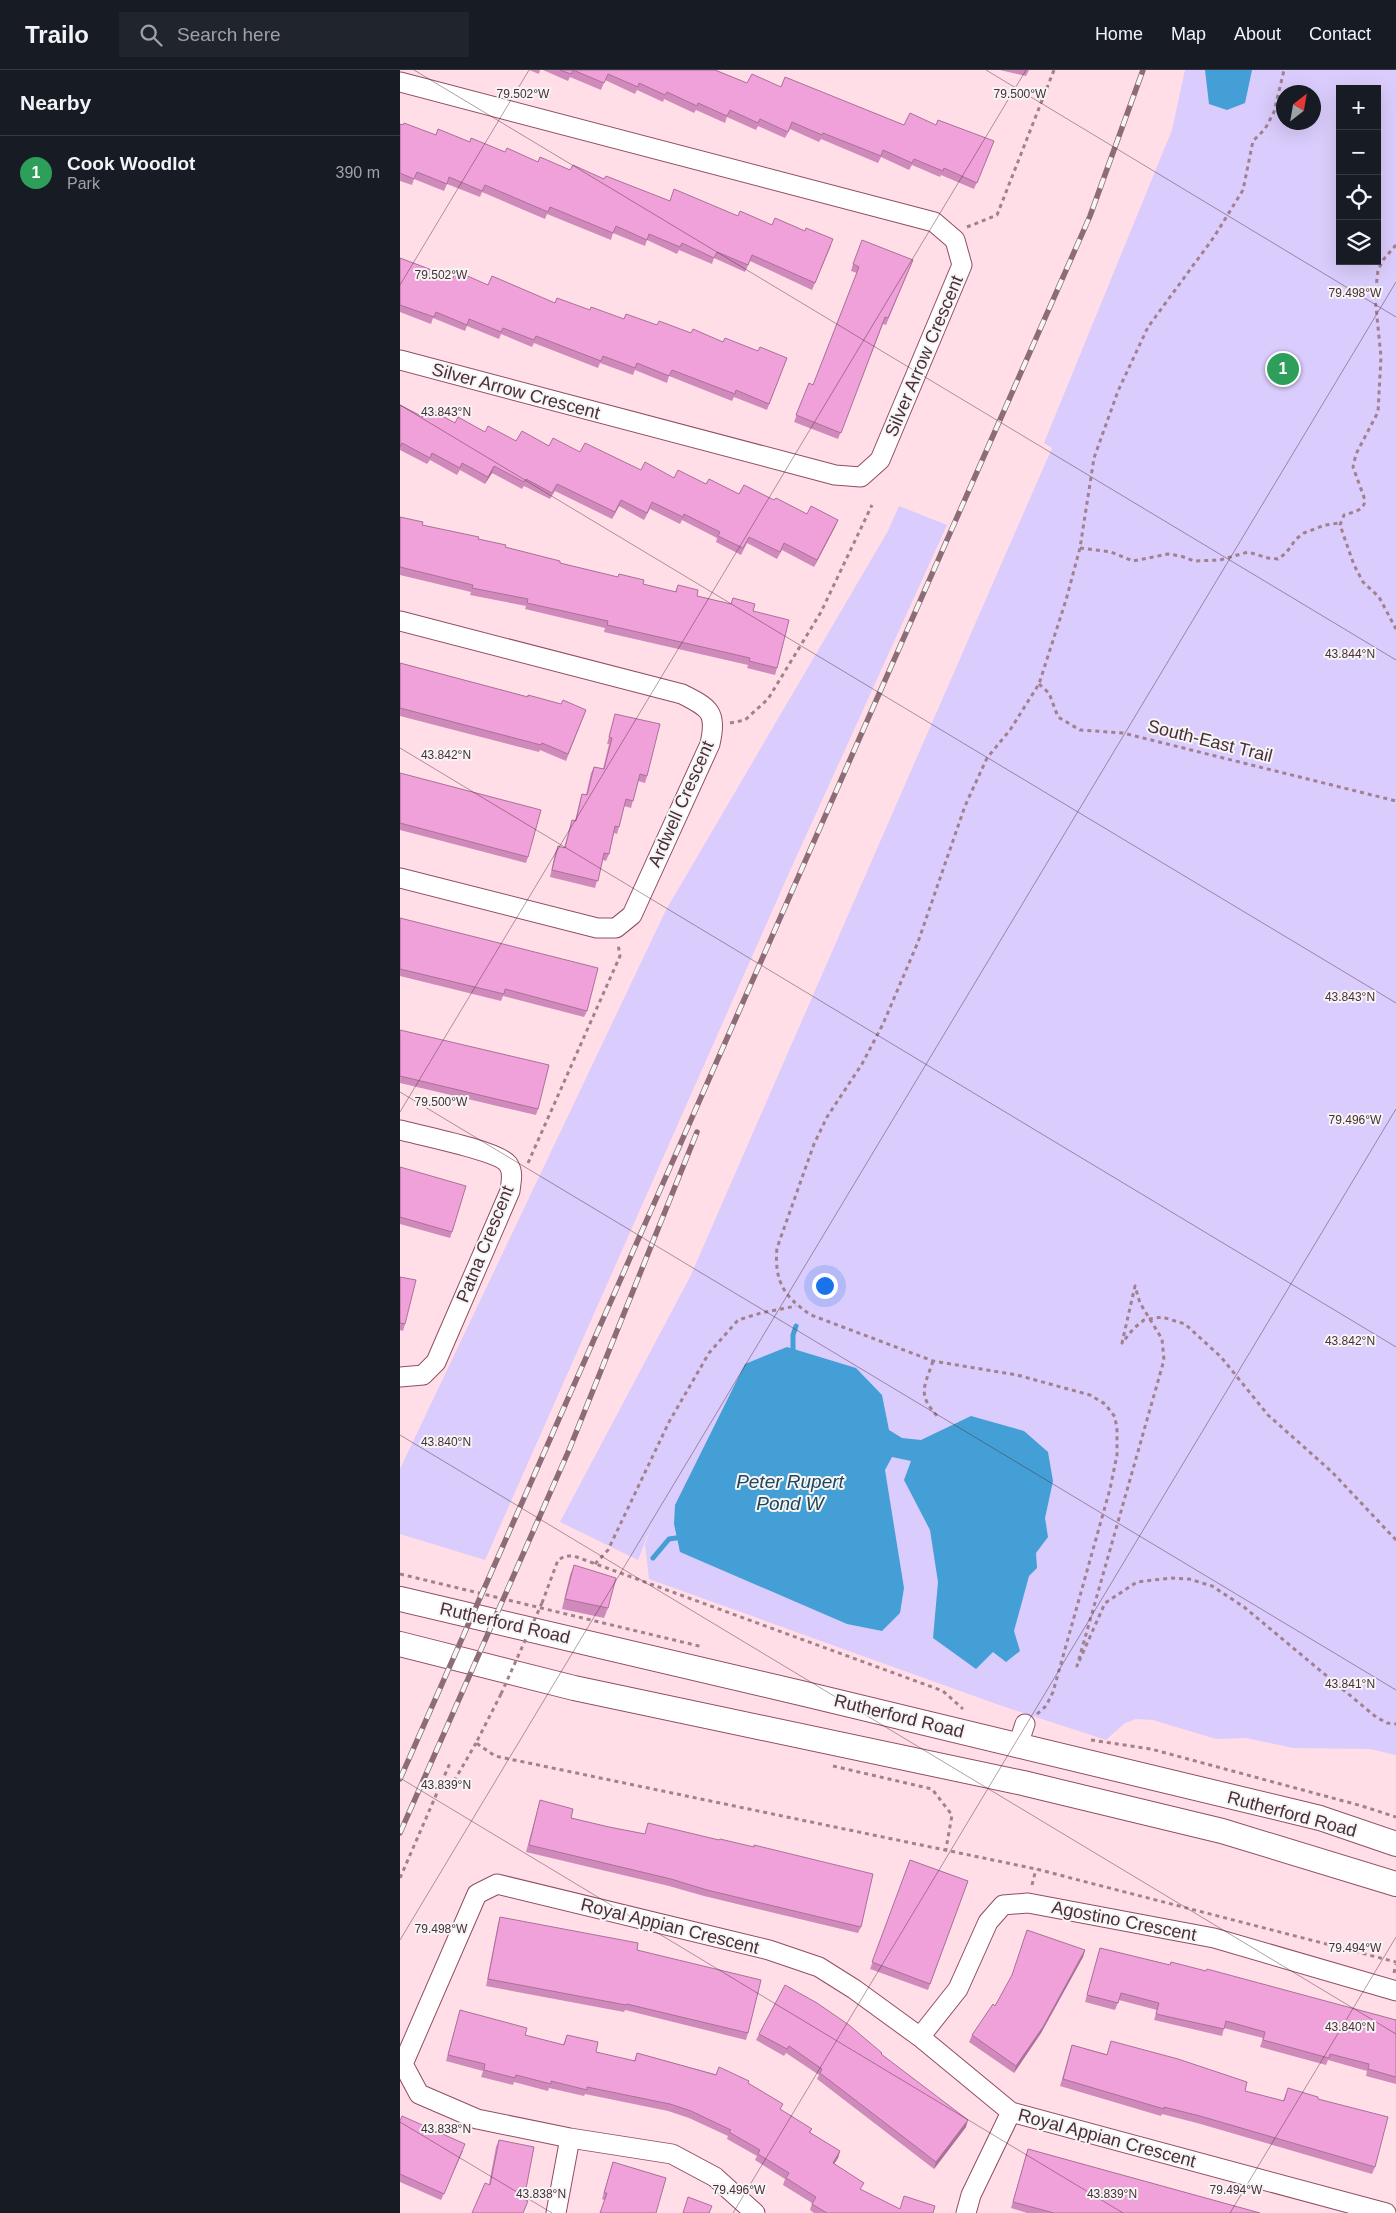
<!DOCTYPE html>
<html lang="en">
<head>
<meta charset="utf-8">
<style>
  body { margin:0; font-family:Helvetica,sans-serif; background:#20242c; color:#f1f3f6 }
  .controls { position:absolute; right:15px; top:15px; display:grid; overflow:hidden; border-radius:0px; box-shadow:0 5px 20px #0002 }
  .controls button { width:45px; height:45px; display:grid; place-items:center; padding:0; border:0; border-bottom:1px solid #363941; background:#171b24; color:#f1f3f6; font:25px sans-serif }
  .compass { position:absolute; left:876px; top:15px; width:45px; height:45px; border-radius:50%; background:#171b24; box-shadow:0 5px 20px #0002; rotate:31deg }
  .you { position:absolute; left:424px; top:1215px; width:18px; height:18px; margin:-12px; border:4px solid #fff; border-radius:50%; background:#1a73e8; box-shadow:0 0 0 8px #1a73e833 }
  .badge { display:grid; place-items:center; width:32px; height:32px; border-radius:50%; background:#d93025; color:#fff; font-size:16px; font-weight:700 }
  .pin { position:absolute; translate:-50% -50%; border:2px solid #fff; box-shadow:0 1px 5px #0006 }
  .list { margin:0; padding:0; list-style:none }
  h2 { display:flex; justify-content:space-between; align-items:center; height:65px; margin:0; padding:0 20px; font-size:21px }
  h2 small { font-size:16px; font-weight:400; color:#9ea1a6 }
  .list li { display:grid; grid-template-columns:32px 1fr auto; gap:15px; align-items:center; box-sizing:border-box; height:75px; padding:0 20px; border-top:1px solid #363941 }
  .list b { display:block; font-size:19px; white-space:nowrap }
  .list p { margin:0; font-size:16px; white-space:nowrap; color:#9ea1a6 }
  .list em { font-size:16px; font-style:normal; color:#9ea1a6 }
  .icon { flex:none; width:28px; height:28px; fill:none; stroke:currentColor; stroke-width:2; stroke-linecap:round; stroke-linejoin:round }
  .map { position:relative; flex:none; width:996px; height:2143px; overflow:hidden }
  header { display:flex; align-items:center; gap:30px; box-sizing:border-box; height:70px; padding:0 25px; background:#171b24; border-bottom:1px solid #363941 }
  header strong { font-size:24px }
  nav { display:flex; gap:28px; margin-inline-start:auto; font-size:18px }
  .search { width:350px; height:45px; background:#20242c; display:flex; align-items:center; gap:12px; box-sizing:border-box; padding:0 18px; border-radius:0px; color:#9ea1a6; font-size:19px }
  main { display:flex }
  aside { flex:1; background:#171b24 }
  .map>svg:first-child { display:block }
</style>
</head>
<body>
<header>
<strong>Trailo</strong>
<div class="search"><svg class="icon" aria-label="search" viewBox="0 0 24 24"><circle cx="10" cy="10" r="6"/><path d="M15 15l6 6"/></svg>Search here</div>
<nav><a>Home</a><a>Map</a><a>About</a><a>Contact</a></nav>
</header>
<main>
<aside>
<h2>Nearby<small></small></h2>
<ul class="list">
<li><span class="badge" style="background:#2e9e5b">1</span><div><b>Cook Woodlot</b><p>Park</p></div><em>390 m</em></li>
</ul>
</aside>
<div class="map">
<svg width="996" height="2143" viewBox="0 0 996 2143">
  <rect width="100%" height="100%" fill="#ffdee8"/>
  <path fill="#daccfc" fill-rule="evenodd" d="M785,0H996V1685L970,1679L893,1678L846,1668L816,1669L753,1650L736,1649L725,1653L706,1670L602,1636L249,1509L245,1475L252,1454L238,1490L160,1452L290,1207L652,378L644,373L772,60ZM940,19H977V191H940ZM884,22H914V52H884Z
    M499,436L547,455L389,803L85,1490L0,1464V1399L266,840L488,461Z"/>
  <path fill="#439fd5" d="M805,0H852L845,33L827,40L809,34Z
    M387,1277L456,1298L482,1325L489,1360L502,1368L521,1370L571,1346L624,1361L648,1382L653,1411L645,1448L648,1467L636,1483L637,1498L629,1506L614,1561L620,1581L606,1592L593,1582L576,1599L533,1568L538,1512L530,1460L504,1410L511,1391L492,1387L485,1400L504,1518L500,1543L482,1561L447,1554L280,1482L274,1454L275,1435L345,1294Z"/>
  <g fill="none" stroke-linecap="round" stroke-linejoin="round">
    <path stroke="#439fd5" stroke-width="5" d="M393,1285V1265L396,1256
      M253,1488L269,1469L283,1467"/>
    <defs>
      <path id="minor" d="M0,12L534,152L555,170L562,195L480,390L461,407L435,405L0,290
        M0,551L282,624C310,638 317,642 310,674L232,845L216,858H197L0,808
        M0,1060C19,1065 99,1081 108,1094C114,1102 111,1112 110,1121L36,1292L23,1305L0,1307
        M618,1675L625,1654
        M520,1967L558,1919L588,1852L603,1835L628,1833L814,1868L996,1921
        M156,2143L170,2068
        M355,2143L315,2107L272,2084L170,2068L77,2049L19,2024L3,1994L77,1824L97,1814L369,1880L419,1897L454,1919L520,1967L611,2042L986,2143
        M566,2143L571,2125L611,2042"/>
      <path id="major" d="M0,1529L405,1624L920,1748L996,1774
        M0,1574L174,1618L623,1713L822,1761L996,1814"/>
    </defs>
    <use href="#minor" stroke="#914d65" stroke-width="21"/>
    <use href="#major" stroke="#914d65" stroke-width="26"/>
    <path stroke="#a1818c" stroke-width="3" stroke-dasharray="4 4" stroke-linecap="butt" d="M567,157L597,145L654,0
      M996,175L983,190L978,200L975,227L981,287L978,342L956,384L953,397L965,430C964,441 953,442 944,445L940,455L954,495L963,512L979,527L996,559
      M680,478L711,482L733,491L768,484L781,486L794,491L820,490L848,482L868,488L878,489L886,483L896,469L904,463L925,455L940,453
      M639,614L649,623L658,647L680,660L723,663L996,731
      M330,653L345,650L368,629L421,542L472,435
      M128,1093L220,886L218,874
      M533,1291C524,1318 517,1324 538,1347
      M996,1470L932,1402L868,1345L821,1287L785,1254L762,1247L744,1250L734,1258L722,1273L735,1216L740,1233L762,1269L764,1290L677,1596L705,1533L737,1512L771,1508L789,1509L812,1516L844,1537L976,1647L987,1653L996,1654
      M195,1494L208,1480L269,1352L309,1283L338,1250L361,1243L396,1236
      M0,1504L303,1577
      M142,1533L158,1490L165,1486H174L543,1621L563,1639
      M101,1624L76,1673L95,1686L636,1799L996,1892
      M637,1644L646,1636L653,1622L710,1419L717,1385V1360L715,1347L705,1334L690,1325L617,1305L533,1291L411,1245C384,1227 374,1211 377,1178L414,1074L427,1047L462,994L483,954L518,872L565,736L587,688L610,660L639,614L666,530L680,478L694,388L718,321L748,257L814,167L843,120L853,71L865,59L874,42L884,0
      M691,1670L751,1679L962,1736L996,1747
      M433,1696L532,1719L552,1745L546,1779
      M41,1717L43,1714L53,1713L76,1673
      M0,1808L50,1693
      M632,1815L636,1799
      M994,1903L996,1894"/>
    <use href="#minor" stroke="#fff" stroke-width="19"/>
    <use href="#major" stroke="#fff" stroke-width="24"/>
    <defs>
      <path id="rail" d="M0,1709L690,146L743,0
        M0,1763L169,1380L297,1062"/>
    </defs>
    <use href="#rail" stroke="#8c6c77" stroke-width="5.5"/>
    <use href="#rail" stroke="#f5f5f5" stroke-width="4" stroke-dasharray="11" stroke-linecap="butt"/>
    <path stroke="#a1818c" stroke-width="3" stroke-dasharray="4 4" stroke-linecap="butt" d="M101,1624L142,1533"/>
  </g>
  <path fill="#cf8abb" d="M129,0H140L139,4Z
    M143,0H315L347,13L381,17L504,55H536L594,71L574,119L541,105L540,107L512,95L509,100L481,87L478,93L421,69L419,72L390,59L385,68L358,56L356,60L327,47L325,53L296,40L294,43L264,29L263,32L237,20L235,24L205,10L201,20L170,7L168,11Z
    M600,0H629L626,6Z
    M0,54L36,65L70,72L138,92L204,109L270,131L372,155L431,176L412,220L350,191L345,202L314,188L312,194L279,180L277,184L247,170L245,176L213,163L211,170L147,144L145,149L82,122L80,127L47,114L44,121L14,109L12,115L0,111Z
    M0,188L53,208L88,215L155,233L190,240L224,249L257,255L387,288L367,340L334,327L332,331L269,306L267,313L235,300L233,305L200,293L198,298L134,273L132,277L101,264L99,269L67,256L65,261L33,248L31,254L0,242Z
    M513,190L486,255L483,254L438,369L394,352L409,313L413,315L457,203L451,201L453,194Z
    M0,335L23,347L55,353L116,371L149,376L180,382L241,400L274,408L306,414L339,424L374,430L407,444L438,450L435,457L414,497L382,480L377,489L347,473L341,485L316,472L317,468L282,450L280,454L250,439L244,450L219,436L212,449L155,421L150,429L124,416L122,419L92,403L85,414L60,400L57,405L30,390L27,394L0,380Z
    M0,447L22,455L78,469L160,493L243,514L275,522L278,515L297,526L331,534L333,528L353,541L377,598L375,605L347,598L348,595L204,562L205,558L125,539L126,536L70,525L71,522L0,505Z
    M0,593L128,627L186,640L166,691L140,680L139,682L0,646Z
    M215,644L247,706L245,713L238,711L231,738L224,736L219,757L217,764L214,763L209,784L206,791L203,790L195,818L150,807L155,783L158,776L164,778L172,750L175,751L180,730L182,724L186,725L191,703L194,697L203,699L209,674H207Z
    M0,703L128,787L126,793L0,760Z
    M0,848L187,941L184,947L103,926L101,931L0,906Z
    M0,960L138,1039L136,1045L0,1013Z
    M0,1097L52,1162L50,1168L0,1154Z
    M0,1207L5,1254L3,1261L0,1260Z
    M174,1495L208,1538L204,1548L162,1539L170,1505Z
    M140,1730L171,1748L209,1757L245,1764L248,1753L461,1857L458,1863L304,1826L269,1816L126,1782Z
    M510,1790L568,1811L528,1920L470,1899Z
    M100,1847L237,1880L348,1963L346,1970L225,1940L224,1942L86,1916L98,1854Z
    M700,1878L996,1950V2014L966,2006L967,2001L928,1990L926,1995L860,1977L863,1968L824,1958L822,1966L754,1950L757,1940L719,1930L715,1940L685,1932Z
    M685,1880L683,1887L641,1963L614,2003L569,1972L572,1965L595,1936Z
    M60,1940L125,1965L163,1975L167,1965L196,1982L234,1991L237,1983L348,2013L381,2040L412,2059L410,2063L440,2081L438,2088L434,2094L461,2120L499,2139L533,2143H414L410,2140L412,2133L383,2115L385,2109L355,2090L357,2086L327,2069L328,2066L289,2048L268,2041L185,2024L184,2026L149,2018L148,2021L114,2012L113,2015L81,2007L83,2001L46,1991Z
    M359,1964L482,1985L566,2057L534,2099L417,2009L419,2005L386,1983L384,1986L356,1970Z
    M672,1975L883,2031L888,2018L918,2029L975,2097L972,2104L797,2053L762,2044L761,2046L660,2016Z
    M0,2051L63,2081L41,2130L0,2112Z
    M99,2070L124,2129L89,2114L96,2077Z
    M628,2079L860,2143H627L611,2138Z
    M213,2092L266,2108L204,2130L202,2129Z"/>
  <path fill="#a97198" d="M94,396L92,403L85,414L88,407Z
    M221,430L219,436L212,449L215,442Z
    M438,450L435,457L414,497L417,490Z
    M685,1880L683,1887L641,1963L614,2003L616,1996Z
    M568,2050L566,2057L534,2099L536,2092Z
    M440,2081L438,2088L430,2100L433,2093Z"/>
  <path fill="#f1a1d9" stroke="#a97198" d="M160,0H315L347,13L352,4L381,17L385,7L504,55L510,43L536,55L538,50L594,71L577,113L544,98L543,101L514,89L512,93L483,80L481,86L423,63L422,65L392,52L388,62L360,49L358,53L330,40L327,46L298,33L297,36L267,22L265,25L239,13L238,17L208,4L204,13L173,0L171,4Z
    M4,53L36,65L38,59L70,72L71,68L105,82L107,78L138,92L140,87L170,100L173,95L204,109L206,106L270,131L274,119L338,146L340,141L372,155L375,148L405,161L406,158L433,169L415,213L352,185L348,195L317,182L314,188L282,173L280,177L249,164L247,170L216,156L213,163L150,137L148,142L85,115L82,121L49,107L47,114L17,102L14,109L0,103V54L3,55Z
    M462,170L513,190L488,248L485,247L441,363L396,345L409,313L413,315L459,197L453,194Z
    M0,188L53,208L56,201L88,215L92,206L155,233L157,228L190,240L191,237L224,249L226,244L257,255L259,251L291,263L293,259L323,272L325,268L358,281L360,277L387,288L369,334L336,320L335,324L272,300L269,306L237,293L235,298L203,286L201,291L136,266L134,270L103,258L101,262L69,249L67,255L36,242L34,247L0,235Z
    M0,335L23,347L28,338L55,353L58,347L85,362L88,356L116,371L122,361L149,376L153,368L180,382L185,373L241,400L245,392L274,408L278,400L306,414L309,409L339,424L344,415L374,430L376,428L407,444L411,436L438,450L417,490L384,473L380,482L349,467L343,478L318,466L320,462L284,444L283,447L252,432L247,443L221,430L215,442L157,414L152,423L126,409L124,412L94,396L88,407L62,393L60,398L32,383L30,388L2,373L0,377Z
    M0,447L23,452L22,455L79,467L78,469L106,475L105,477L160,491V493L218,507L219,504L244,510L243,514L276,522L278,515L298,520L297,526L331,534L333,528L355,534L353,541L389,550L377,598L349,591L350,588L207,555L208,551L127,533L128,529L72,518L73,515L0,497Z
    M0,593L128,627V625L161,634L163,630L186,640L168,684L142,673L141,675L0,638Z
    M215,644L260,654L247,706L240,704L233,731L226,729L219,757L215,756L209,784L204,783L198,811L152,800L158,776L165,778L172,750L176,751L182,724L187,725L194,697L204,699L212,668L209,667Z
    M0,703L141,740L128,787L0,753Z
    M0,848L198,898L187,941L105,919L104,924L0,899Z
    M0,960L149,995L138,1039L0,1006Z
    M0,1097L66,1116L52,1162L0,1147Z
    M0,1207L16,1210L5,1254L0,1253Z
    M174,1495L216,1508L208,1538L165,1529Z
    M140,1730L173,1739L171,1748L209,1757L245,1764L248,1753L319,1770L320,1769L354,1777V1775L473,1804L461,1857L307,1820L271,1809L129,1775Z
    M510,1790L568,1811L530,1914L472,1892Z
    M100,1847L238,1873L237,1880L361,1910L348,1963L227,1934L226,1935L88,1909Z
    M627,1860L685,1880L643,1957L616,1996L572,1965L593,1934L595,1936L612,1905Z
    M700,1878L770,1895L771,1892L806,1901L807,1899L996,1950V2007L968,1999L969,1994L930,1984L929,1988L863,1970L865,1962L826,1951L824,1959L756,1944L759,1933L721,1923L718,1933L687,1925Z
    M385,1915L417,1933L449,1955L482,1983L481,1984L568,2050L536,2092L420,2003L422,1999L389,1976L387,1979L359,1964Z
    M60,1940L127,1958L125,1965L164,1975L167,1965L198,1972L196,1982L235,1991L237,1983L316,2005L319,1997L349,2011L348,2013L383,2034L380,2039L412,2059L409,2062L440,2081L433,2093L464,2113L460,2119L500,2139L504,2126L535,2136L533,2143H427L412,2134L416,2127L386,2108L389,2103L358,2084L360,2080L329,2062L331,2060L291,2041L270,2034L187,2017V2020L151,2011V2014L116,2005L115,2008L84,2000L85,1994L48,1985Z
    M711,1971L778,1989L847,2012L845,2021L884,2031L888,2018L918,2027V2029L988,2047L975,2097L800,2046L764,2037V2039L663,2009L672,1975L707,1985Z
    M2,2046L65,2074L44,2124L0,2104V2051Z
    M99,2070L134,2077L124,2129L128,2131L123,2143H72L85,2113L90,2115Z
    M628,2079L860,2143H654L613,2132Z
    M213,2092L266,2108L256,2143H200L207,2123H204Z
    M288,2127L312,2136L309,2143H283Z"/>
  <path fill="none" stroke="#4c2d38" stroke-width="1" stroke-opacity="0.45" d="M14,0L996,590M586,0L996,247M0,215L129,0M0,335L996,933M0,678L996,1277M0,1022L996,1620M0,1042L626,0M0,1365L996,1964M0,1708L723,2143M0,1870L996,212M0,2052L152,2143M333,2143L996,1039M830,2143L996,1867"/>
  <g text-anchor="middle" stroke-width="4" stroke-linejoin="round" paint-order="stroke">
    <g font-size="18" fill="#4c2d38" stroke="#f5f5f5">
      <text transform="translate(524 286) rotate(-67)" y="6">Silver Arrow Crescent</text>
      <text transform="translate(116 321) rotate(15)" y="6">Silver Arrow Crescent</text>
      <text transform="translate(810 671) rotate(14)" y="6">South-East Trail</text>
      <text transform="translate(281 734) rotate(-66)" y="6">Ardwell Crescent</text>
      <text transform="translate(85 1174) rotate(-68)" y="6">Patna Crescent</text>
      <text transform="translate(105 1553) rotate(13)" y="6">Rutherford Road</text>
      <text transform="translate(499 1646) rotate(14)" y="6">Rutherford Road</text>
      <text transform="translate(892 1744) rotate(15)" y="6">Rutherford Road</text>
      <text transform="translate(724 1851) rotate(11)" y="6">Agostino Crescent</text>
      <text transform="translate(270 1856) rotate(14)" y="6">Royal Appian Crescent</text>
      <text transform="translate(707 2068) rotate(15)" y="6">Royal Appian Crescent</text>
    </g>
    <g font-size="19" font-style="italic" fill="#21475f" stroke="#f5f5f5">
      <text x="390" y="1418">Peter Rupert<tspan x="390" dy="22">Pond W</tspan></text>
    </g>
  </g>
  <g font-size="12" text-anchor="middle" fill="#4c2d38" stroke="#f5f5f5" stroke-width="4" stroke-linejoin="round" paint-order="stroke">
    <text x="123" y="28">79.502°W</text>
    <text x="620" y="28">79.500°W</text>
    <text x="41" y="209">79.502°W</text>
    <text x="955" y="227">79.498°W</text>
    <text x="46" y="346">43.843°N</text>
    <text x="950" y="588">43.844°N</text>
    <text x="46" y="689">43.842°N</text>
    <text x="950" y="931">43.843°N</text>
    <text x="41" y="1036">79.500°W</text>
    <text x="955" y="1054">79.496°W</text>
    <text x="950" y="1275">43.842°N</text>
    <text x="46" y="1376">43.840°N</text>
    <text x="950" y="1618">43.841°N</text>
    <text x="46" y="1719">43.839°N</text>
    <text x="41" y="1863">79.498°W</text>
    <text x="955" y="1882">79.494°W</text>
    <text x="950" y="1961">43.840°N</text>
    <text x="46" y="2063">43.838°N</text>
    <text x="339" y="2124">79.496°W</text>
    <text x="836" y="2124">79.494°W</text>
    <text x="141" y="2128">43.838°N</text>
    <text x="712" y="2128">43.839°N</text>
  </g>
</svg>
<div class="controls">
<button>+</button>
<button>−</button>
<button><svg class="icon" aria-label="locate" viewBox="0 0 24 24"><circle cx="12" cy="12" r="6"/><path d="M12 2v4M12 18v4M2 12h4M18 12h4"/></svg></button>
<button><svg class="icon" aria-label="layers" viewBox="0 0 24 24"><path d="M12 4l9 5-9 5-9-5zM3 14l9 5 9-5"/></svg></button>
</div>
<svg class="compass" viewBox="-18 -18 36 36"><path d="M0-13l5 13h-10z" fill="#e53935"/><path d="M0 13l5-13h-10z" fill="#9ea1a6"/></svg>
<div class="you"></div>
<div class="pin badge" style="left:883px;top:299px;background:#2e9e5b">1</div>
</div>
</main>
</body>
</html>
